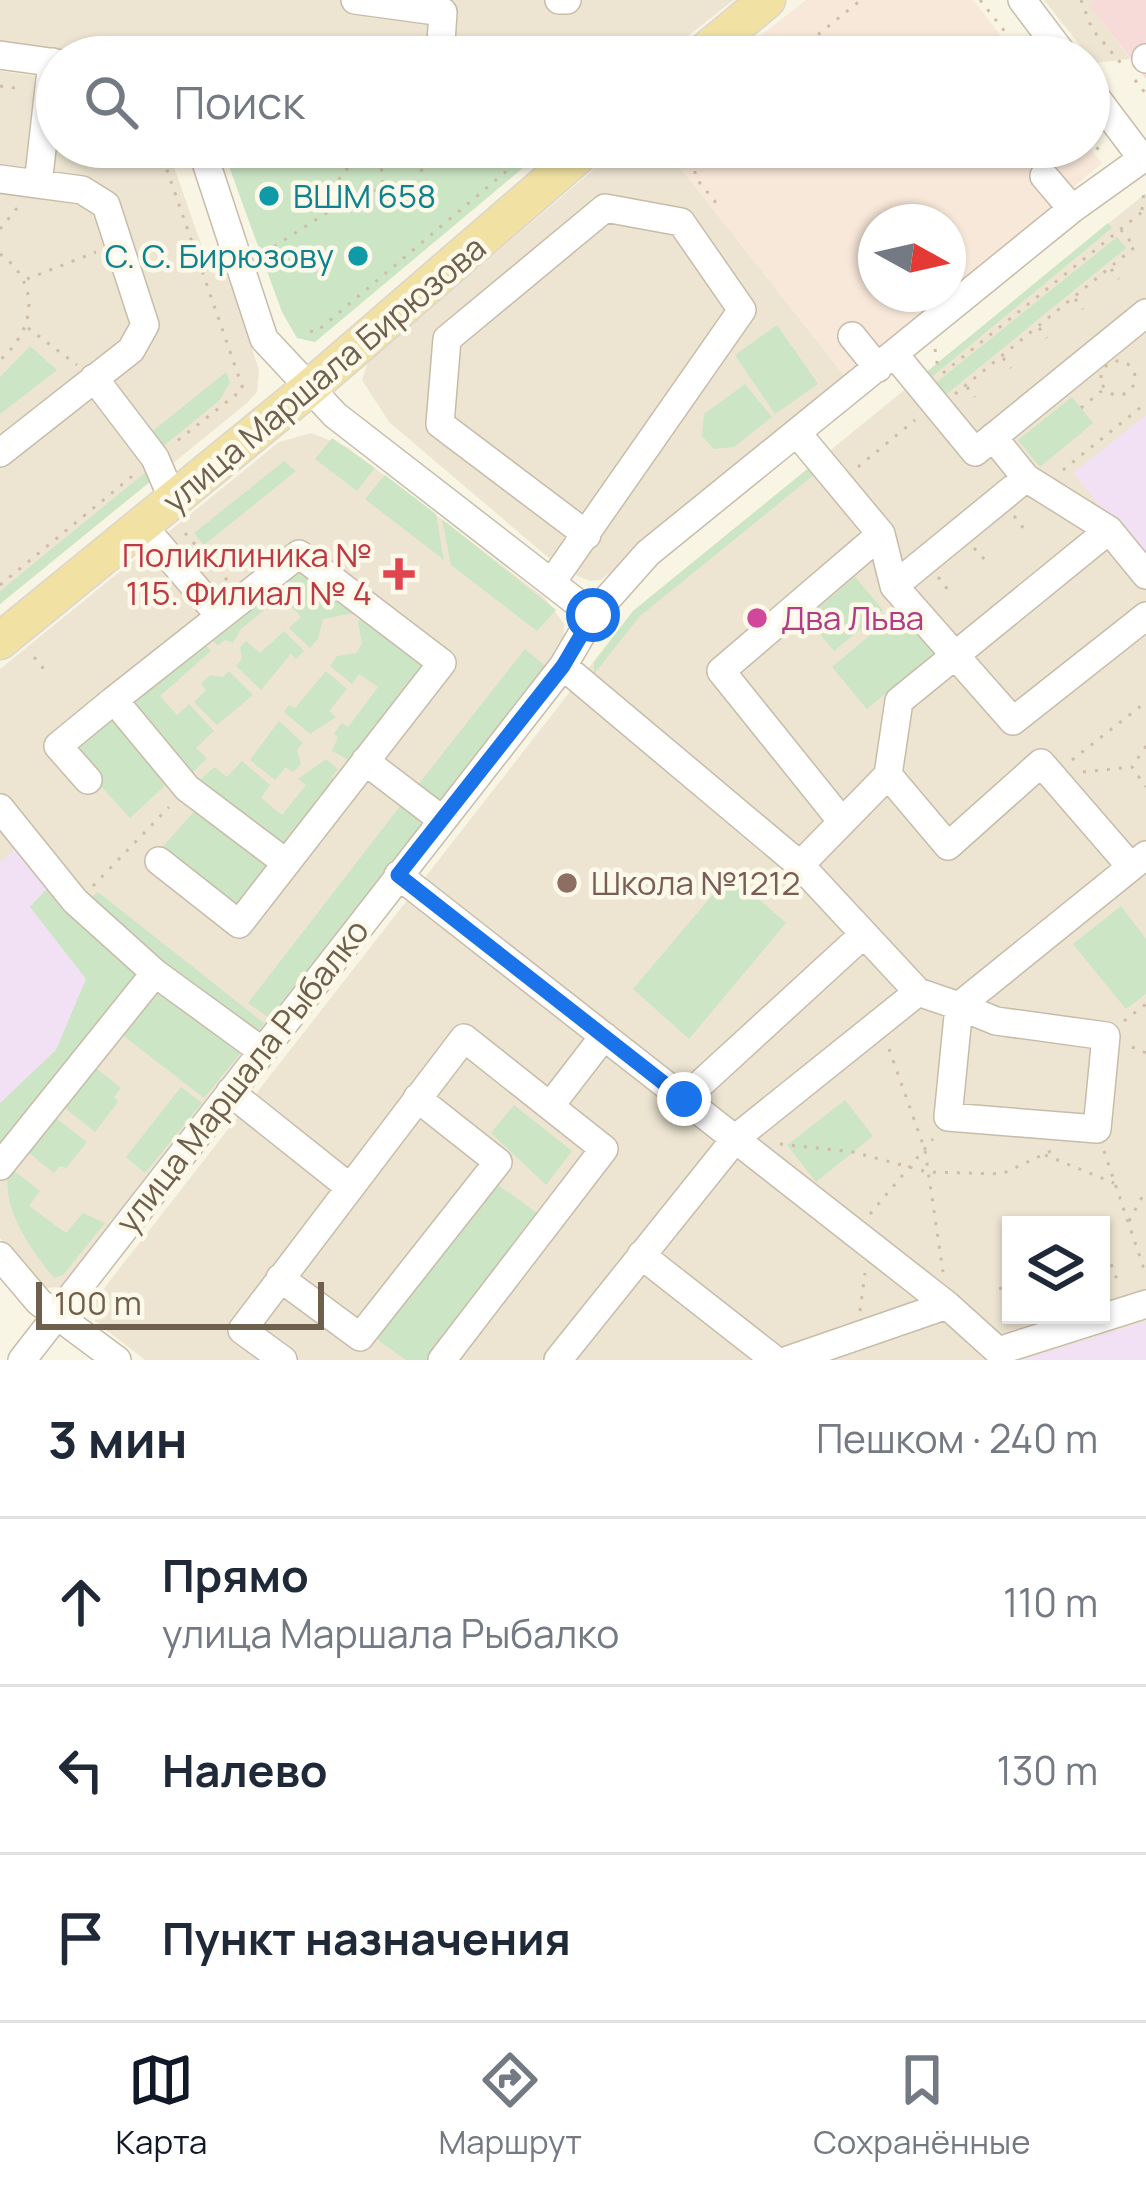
<!DOCTYPE html>
<html lang="ru">
<head>
<meta charset="utf-8">
<style>
  body { margin:0; font-family:Manrope,sans-serif; background:#f6f6f7; color:#1f2937 }
  .controls { position:absolute; right:36px; bottom:36px; display:grid; overflow:hidden; border-radius:0px; box-shadow:0 3px 9px #0004 }
  .controls button { width:108px; height:108px; display:grid; place-items:center; padding:0; border:0; border-bottom:3px solid #e0e1e3; background:#fff; color:#1f2937; font:60px sans-serif }
  .compass { position:absolute; left:858px; top:204px; width:108px; height:108px; border-radius:50%; background:#fff; box-shadow:0 3px 9px #0004; rotate:98deg }
  .scale { position:absolute; left:36px; bottom:30px; width:288px; box-sizing:border-box; padding-left:12px; border:6px solid #6f5f4d; border-top:0; font-size:33px; line-height:42px; white-space:nowrap; color:#6f5f4d; -webkit-text-stroke:9px #fdf9ea; paint-order:stroke }
  .stop { position:absolute; width:36px; height:36px; margin:-27px; border:9px solid #1a73e8; border-radius:50%; background:#fff }
  .stop.end { background:#1a73e8; border-color:#fff; box-shadow:0 3px 12px #0008 }
  .list { margin:0; padding:0; list-style:none }
  h2 { display:flex; justify-content:space-between; align-items:center; height:156px; margin:0; padding:0 48px; font-size:51px }
  h2 small { font-size:39px; font-weight:400; color:#747a83 }
  .list li { display:grid; grid-template-columns:78px 1fr auto; gap:36px; align-items:center; box-sizing:border-box; height:168px; padding:0 48px; border-top:3px solid #e0e1e3 }
  .list b { display:block; font-size:45px; white-space:nowrap }
  .list p { margin:0; font-size:39px; white-space:nowrap; color:#747a83 }
  .list em { font-size:39px; font-style:normal; color:#747a83 }
  .icon { flex:none; width:66px; height:66px; fill:none; stroke:currentColor; stroke-width:2; stroke-linecap:round; stroke-linejoin:round }
  .map { position:relative; flex:none; width:1146px; height:1360px; overflow:hidden }
  .search { position:absolute; background:#fff; box-shadow:0 3px 9px #0004; left:36px; right:36px; top:36px; height:132px; display:flex; align-items:center; gap:30px; box-sizing:border-box; padding:0 42px; border-radius:66px; color:#747a83; font-size:45px }
  .sheet { height:660px; background:#fff }
  nav { display:flex; justify-content:space-around; align-items:center; box-sizing:border-box; height:168px; border-top:3px solid #e0e1e3; background:#fff; font-size:33px; color:#747a83 }
  nav a { display:grid; justify-items:center; gap:6px }
  nav .on { color:#111827 }
  .map>svg:first-child { display:block }
</style>
</head>
<body>
<div class="map">
<svg width="1146" height="1360" viewBox="0 0 1146 1360">
  <rect width="100%" height="100%" fill="#f9f5e4"/>
  <path fill="#ede5d2" fill-rule="evenodd" d="M0,0H734L661,57H107L0,42Z
    M1044,0H1094L1090,6L1130,59L1094,63Z
    M0,71L57,79V147H167L203,250L218,245L259,370L257,392L247,403L0,604Z
    M620,147H664L847,379L601,580L590,581L563,570L389,422L362,380L368,362Z
    M1146,193V1360H145L95,1321L94,1301L633,611ZM1011,1225H1101V1315H1011Z
    M311,433L347,447L545,598L564,624L563,656L67,1280L60,1287L44,1288L0,1238V669L279,442Z"/>
  <path fill="#f8e8d9" d="M806,0H973L1018,57H733Z
    M664,147H1089L1102,163L948,293V222H876V294H947L847,379Z"/>
  <path fill="#f2e1f5" d="M1146,415V562L1073,473Z
    M17,848L140,972L0,1148V862Z
    M1146,1321V1360H1022Z"/>
  <path fill="#f6dbd9" d="M1094,0H1146V79L1089,5Z"/>
  <path fill="#cce5c5" d="M222,147H542V152L315,342L297,338L282,312Z
    M1108,223L1112,228L928,380L923,375Z
    M1117,237L1126,248L943,397L933,385Z
    M777,325L818,384L775,414L735,355Z
    M30,346L57,370L0,414V377Z
    M226,372L230,382L220,400L161,448L149,434Z
    M745,384L772,417L734,447L714,449L702,436L704,414Z
    M1072,397L1093,423L1040,467L1018,440Z
    M332,438L375,468L357,491L315,459Z
    M284,461L296,471L204,545L194,533Z
    M152,467L158,475L0,604V591Z
    M810,467L815,474L640,616L594,674V662L633,611Z
    M385,475L436,514L444,560L365,499Z
    M442,519L556,610L537,631L451,565Z
    M299,561L359,612L323,619L318,639L310,648L289,628L301,617L281,596L240,630L233,643L225,640L218,646L208,635Z
    M855,577L883,610L834,651L807,618Z
    M900,610L935,652L867,709L832,667Z
    M363,615L429,670L354,763L332,751L338,737L334,733L342,723L348,727L378,687L359,674L352,684L330,666L337,656L356,653L362,643L358,622Z
    M284,631L304,651L296,659L291,654L261,690L236,666L242,659L240,647L246,641L260,653Z
    M202,641L211,651L160,696L177,715L189,704L214,731L196,748L207,758L188,777L126,701Z
    M525,649L548,668L437,807L414,790Z
    M229,671L253,695L217,725L194,702L206,690L201,684L210,675L223,677Z
    M326,671L347,689L329,711L336,717L310,734L284,712L289,705L295,708Z
    M114,711L172,779L130,818L68,750Z
    M279,721L303,743L297,750L301,764L293,772L286,767L275,780L250,760Z
    M326,759L338,769L332,777L338,783L282,853L195,785L214,767L227,777L242,761L270,785L261,798L282,815L306,785L298,779Z
    M404,801L428,820L269,1018L248,1003Z
    M199,806L275,862L236,913L158,852Z
    M730,874L786,923L689,1039L633,989Z
    M53,882L144,969L0,1155V1103L56,1050L86,979L30,907Z
    M98,892L264,1023L256,1035L85,902Z
    M1121,906L1146,939V994L1126,1009L1073,944Z
    M159,987L244,1049L204,1098L117,1031Z
    M91,1064L121,1088L114,1097L118,1102L95,1132L60,1104Z
    M181,1087L202,1103L145,1173L126,1157Z
    M845,1100L873,1136L816,1182L787,1145Z
    M514,1105L572,1151L546,1185L491,1133Z
    M52,1115L87,1142L66,1168L60,1166L54,1173L24,1149Z
    M9,1167L40,1191L29,1206L66,1233L83,1213L105,1223L63,1275L54,1278C29,1247 0,1207 9,1167Z
    M494,1182L537,1213V1220L431,1360H406L379,1341L377,1332Z"/>
  <g fill="none" stroke-linecap="round" stroke-linejoin="round">
    <defs>
      <path id="minor" d="M355,0L443,12L440,57
        M559,0H567
        M1022,0L1065,57
        M0,55L57,63
        M1146,58V59
        M1089,88L1141,157
        M201,147L264,339L335,415L593,615
        M1044,176L1072,209
        M0,179L82,190L106,205L145,325L131,350L0,453
        M38,184L52,62
        M852,336L878,368
        M895,355L975,452L1146,313
        M94,378L155,458L173,500
        M797,433L881,534
        M1026,478L1109,530
        M142,525L219,615
        M552,582L742,310L681,222L605,208L447,339L440,424L587,535
        M894,586L1026,478L993,437
        M563,666L800,865L918,992L959,1006L1146,855
        M365,761L441,819
        M888,775L948,846L1041,763L1131,867
        M88,780L58,746L114,700
        M0,808L75,901L155,973L262,1051
        M840,819L721,671L881,534L894,586L1013,721L1146,616
        M159,861L239,924L442,663L299,554L114,700L187,788L285,862
        M800,865L888,775L899,701L1109,530L1146,575
        M398,875L947,1305L998,1351L1146,1304
        M959,1006L996,1021L1106,1036L1097,1129L948,1117Z
        M230,1092L348,1186
        M684,1099L864,934
        M550,1106L604,1036
        M0,1166L155,973
        M641,1255L775,1360
        M0,1256L39,1302L117,1360
        M280,1278L360,1337L498,1162L417,1098
        M22,1360L563,666L593,615L648,553L1072,209L1146,156
        M283,1360L242,1330L464,1038L604,1149L442,1360
        M558,1360L736,1138L918,992
        M788,1360L947,1305"/>
      <path id="major" d="M698,57L767,0
        M0,641L307,390L588,147"/>
    </defs>
    <use href="#minor" stroke="#c7bcaa" stroke-width="30"/>
    <use href="#major" stroke="#dad5d1" stroke-width="39"/>
    <path stroke="#d0bca3" stroke-width="3" stroke-dasharray="3 9" stroke-linecap="butt" d="M980,0L1025,57
      M1081,0L1092,29L1125,68
      M75,47L145,57
      M790,57L861,0
      M1135,80L1146,94
      M0,86L22,89
      M1089,138L1103,155
      M159,147L243,389L172,445
      M411,147L439,209
      M672,147L682,156L691,148
      M695,147V177L717,204
      M342,203C331,179 342,173 361,157L380,165
      M1142,210L1144,190
      M0,229L18,207
      M264,253L342,203L360,207L383,183L381,166L395,147
      M0,254C41,283 36,329 0,360
      M1111,269L1119,279
      M27,279L96,252
      M1075,299L1083,309
      M28,328L77,365
      M1039,328L1047,338
      M310,331L316,332L535,147
      M935,349L938,369
      M1003,358L1011,368
      M1101 378a17 17 0 1 1 34 0a17 17 0 1 1-34 0Z
      M943,373L1142,212L1146,217
      M967,387L975,397
      M955,394L1135,247L1121,230
      M1081,408L1104,389
      M858,467L915,420
      M1063,470L1146,403
      M1014,516L1024,529
      M185,533L228,581
      M974,548L985,560
      M938,577L948,590
      M0,585L136,473
      M34,657L47,673
      M1146,746L1132,767L1146,787
      M1072,760L1146,702
      M1083,772L1132,767
      M93,886L169,807
      M1124,1021L1146,1004
      M1132,1047L1146,1053
      M889,1049L925,1150L943,1272
      M780,1144L853,1152L928,1172L1002,1174L1055,1149
      M1104,1151L1146,1275
      M1045,1155L1114,1183
      M870,1214L933,1139
      M1129,1221L1146,1190
      M1107,1253L1119,1285
      M1000,1287L1012,1320
      M860,1311L865,1273"/>
    <use href="#minor" stroke="#fff" stroke-width="27"/>
    <use href="#major" stroke="#f1e2a4" stroke-width="36"/>
  </g>
  <g fill="none" stroke-linecap="round" stroke-linejoin="round">
    <path stroke="#1a73e8" stroke-width="15" d="M593,615L563,666L398,875L684,1099"/>
  </g>
  <g fill="#0f9aa8" stroke="#fdf9ea" stroke-width="4.5">
    <circle cx="269" cy="196" r="12"/>
    <circle cx="358" cy="256" r="12"/>
  </g>
  <path fill="#e0444e" stroke="#fdf9ea" stroke-width="4.5" d="M393 556h12v12h12v12h-12v12h-12v-12h-12v-12h12z"/>
  <circle fill="#d1479c" stroke="#fdf9ea" stroke-width="4.5" cx="757" cy="618" r="12"/>
  <circle fill="#8d6e63" stroke="#fdf9ea" stroke-width="4.5" cx="567" cy="883" r="12"/>
  <g text-anchor="middle" stroke-width="9" stroke-linejoin="round" paint-order="stroke">
    <g font-size="33" fill="#0d838f" stroke="#fdf9ea" text-anchor="start">
      <text x="293" y="208">ВШM 658</text>
      <text x="334" y="268" text-anchor="end">С. С. Бирюзову</text>
    </g>
    <g font-size="33" fill="#6f5f4d" stroke="#fdf9ea">
      <text transform="translate(324 374) rotate(-40)" y="12">улица Маршала Бирюзова</text>
      <text transform="translate(242 1076) rotate(-52)" y="12">улица Маршала Рыбалко</text>
    </g>
    <g font-size="33" fill="#be3a42" stroke="#fdf9ea" text-anchor="end">
      <text x="372" y="567">Поликлиника №<tspan x="372" dy="38">115. Филиал № 4</tspan></text>
    </g>
    <g font-size="33" fill="#b23c85" stroke="#fdf9ea" text-anchor="start">
      <text x="781" y="630">Два Льва</text>
    </g>
    <g font-size="33" fill="#785e54" stroke="#fdf9ea" text-anchor="start">
      <text x="591" y="895">Школа №1212</text>
    </g>
  </g>
</svg>
<div class="controls">
<button><svg class="icon" aria-label="layers" viewBox="0 0 24 24"><path d="M12 4l9 5-9 5-9-5zM3 14l9 5 9-5"/></svg></button>
</div>
<svg class="compass" viewBox="-18 -18 36 36"><path d="M0-13l5 13h-10z" fill="#e53935"/><path d="M0 13l5-13h-10z" fill="#747a83"/></svg>
<div class="scale">100 m</div>
<div class="stop" style="left:593px;top:615px"></div>
<div class="stop end" style="left:684px;top:1099px"></div>
<div class="search"><svg class="icon" aria-label="search" viewBox="0 0 24 24"><circle cx="10" cy="10" r="6"/><path d="M15 15l6 6"/></svg>Поиск</div>
</div>
<section class="sheet">
<h2>3 мин<small>Пешком · 240 m</small></h2>
<ul class="list">
<li><svg class="icon" aria-label="ahead" viewBox="0 0 24 24"><path d="M12 20V5M6 11l6-6 6 6"/></svg><div><b>Прямо</b><p>улица Маршала Рыбалко</p></div><em>110 m</em></li>
<li><svg class="icon" aria-label="left" viewBox="0 0 24 24"><path d="M17 20v-9H6M10 6l-5 5 5 5"/></svg><div><b>Налево</b></div><em>130 m</em></li>
<li><svg class="icon" aria-label="arrive" viewBox="0 0 24 24"><path d="M6 21V4h12l-3 4 3 4H6"/></svg><div><b>Пункт назначения</b></div></li>
</ul>
</section>
<nav>
<a class="on"><svg class="icon" aria-label="map" viewBox="0 0 24 24"><path d="M3 6l6-2 6 2 6-2v14l-6 2-6-2-6 2zM9 4v14M15 6v14"/></svg>Карта</a>
<a><svg class="icon" aria-label="directions" viewBox="0 0 24 24"><path d="M12 3l9 9-9 9-9-9zM9 14v-3h6M13 9l2 2-2 2"/></svg>Маршрут</a>
<a><svg class="icon" aria-label="saved" viewBox="0 0 24 24"><path d="M7 4h10v16l-5-4-5 4z"/></svg>Сохранённые</a>
</nav>
</body>
</html>
